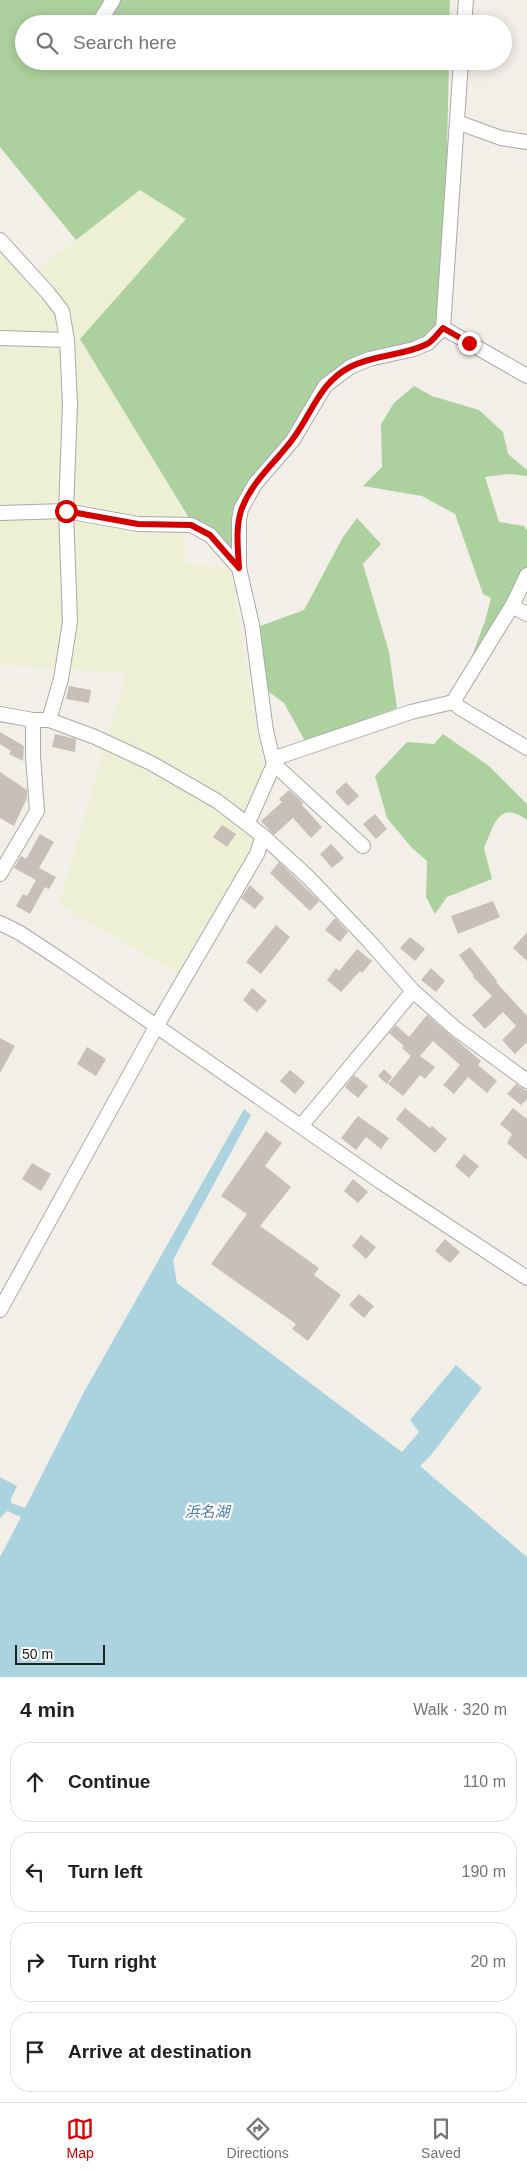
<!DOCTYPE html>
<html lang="en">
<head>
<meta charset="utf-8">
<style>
  body { margin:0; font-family:Helvetica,"Noto Sans JP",sans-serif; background:#f6f6f6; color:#202124 }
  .scale { position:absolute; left:15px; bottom:12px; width:90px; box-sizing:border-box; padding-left:5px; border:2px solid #222; border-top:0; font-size:14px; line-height:18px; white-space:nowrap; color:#222; -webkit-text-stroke:4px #fff; paint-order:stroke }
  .stop { position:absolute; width:15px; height:15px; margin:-11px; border:4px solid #d40000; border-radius:50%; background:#fff }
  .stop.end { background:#d40000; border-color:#fff; box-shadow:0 1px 5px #0008 }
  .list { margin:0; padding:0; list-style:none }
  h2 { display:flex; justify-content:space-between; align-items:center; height:65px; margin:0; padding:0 20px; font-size:21px }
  h2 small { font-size:16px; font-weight:400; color:#757577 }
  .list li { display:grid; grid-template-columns:32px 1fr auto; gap:15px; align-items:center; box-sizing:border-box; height:80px; margin:0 10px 10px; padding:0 10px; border:1px solid #e0e0e0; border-radius:20px }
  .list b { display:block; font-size:19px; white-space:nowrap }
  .list em { font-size:16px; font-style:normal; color:#757577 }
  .icon { flex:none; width:28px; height:28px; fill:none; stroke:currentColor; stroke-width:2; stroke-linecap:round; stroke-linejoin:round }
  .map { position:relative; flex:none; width:527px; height:1677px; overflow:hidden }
  .search { position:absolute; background:#fff; box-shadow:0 2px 12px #0003; left:15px; right:15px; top:15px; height:55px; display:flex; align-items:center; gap:12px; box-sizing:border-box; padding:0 18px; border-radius:28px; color:#757577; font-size:19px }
  .sheet { height:425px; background:#fff }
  nav { display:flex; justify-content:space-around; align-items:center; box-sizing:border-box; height:70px; border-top:1px solid #e0e0e0; background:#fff; font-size:14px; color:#757577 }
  nav a { display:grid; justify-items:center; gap:2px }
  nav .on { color:#d40000 }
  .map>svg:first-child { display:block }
</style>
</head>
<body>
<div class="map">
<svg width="527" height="1677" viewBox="0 0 527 1677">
  <rect width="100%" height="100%" fill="#f2efe9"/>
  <path fill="#eef0d5" d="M140,190L187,219L81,339L182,508L186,564L230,568L264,772L239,818L263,836L212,916L185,978L59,904L126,673L0,665V236L32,274Z"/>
  <path fill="#add19e" d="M0,0H450L449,24H24V61H449L443,328L337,375L246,501L230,558L192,523L80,339L186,219L140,190L76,240L0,147Z
    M414,386L432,396L479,410L503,432L508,454L527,470V476L509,474L485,477L499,522L524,526L527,531V572L464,678L485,621L491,598L483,594L455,514L422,496L363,486L382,467L381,424L394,403Z
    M357,518L381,544L363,564L389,652L397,708L305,741L284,703L265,689L252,629L304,610L343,537Z
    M443,734L489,766L527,804V820C498,799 494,826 484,848L492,879L447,897L435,914L426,897L427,861L412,848L387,818L375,776L407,742L434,744Z"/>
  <path fill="#aad3df" d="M244,1109L251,1115L173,1260L177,1283L402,1452L419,1432L410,1420L456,1365L482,1388L431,1455L420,1466L527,1557V1677H0V1557L21,1517L7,1511L0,1518V1477L17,1486L11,1499V1503L25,1508L84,1392Z"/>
  <path fill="#c7bfb8" d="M69,686L91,690L89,703L66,699Z
    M0,732L24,746L23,761L9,754L11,751L0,744Z
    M55,734L76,739L75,752L52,747Z
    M0,772L27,790V798L14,826L0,818Z
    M346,782L359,796L348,806L335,792Z
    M289,790L300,800L303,803L302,805L322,827L311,838L293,818L274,835L261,821L282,802L279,799Z
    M375,814L387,829L376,839L363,824Z
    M222,825L236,834L227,847L213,837Z
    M40,834L54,842L39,868L56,877L49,889L45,887L30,914L16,906L23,894L27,896L36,880L14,868L21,856L26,859Z
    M331,844L344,858L332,868L320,854Z
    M279,862L319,901L310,911L270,873Z
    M250,885L264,898L255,909L241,898Z
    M493,901L500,917L458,934L451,916Z
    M335,918L348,932L340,942L325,930Z
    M276,925L290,937L261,974L246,962Z
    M527,932V961L513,948Z
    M410,937L425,949L415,961L400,948Z
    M470,947L497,981L496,982L527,1016V1042L515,1054L502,1040L516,1026L503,1012L485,1029L472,1015L492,996L473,977L474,976L459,955Z
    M357,949L372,961L362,973L360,971L341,992L327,980L336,968L339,971Z
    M431,968L445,981L436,992L421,980Z
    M252,988L267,1001L257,1012L243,1000Z
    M427,1015L481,1061L478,1065L497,1081L487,1093L468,1077L454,1094L443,1085L460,1065L433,1041L420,1056L435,1067L425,1079L420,1075L403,1096L388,1084L411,1056L402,1048L404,1046L389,1033L396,1025L409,1037Z
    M0,1038L15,1046L0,1073Z
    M87,1047L106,1059L96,1076L77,1064Z
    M384,1069L392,1077L387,1084L378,1076Z
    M290,1070L305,1082L295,1094L280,1081Z
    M354,1075L368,1086L358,1098L345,1087Z
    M516,1084L527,1091V1099L521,1105L507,1094Z
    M405,1108L430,1128L432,1126L447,1139L435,1153L396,1119Z
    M513,1108L527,1119V1160L507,1143L512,1134L500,1124Z
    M358,1116L389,1138L381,1149L366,1137L356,1150L341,1138Z
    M266,1131L282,1143L265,1166L291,1187L260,1226L319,1268L314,1275L341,1295L308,1341L292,1329L296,1324L211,1264L247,1214L221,1196Z
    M464,1154L479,1166L469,1178L455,1166Z
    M32,1163L51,1174L41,1191L22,1179Z
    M353,1179L368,1192L358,1203L344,1191Z
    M361,1235L376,1247L366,1259L352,1246Z
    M445,1239L460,1252L450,1263L435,1251Z
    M359,1294L374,1306L364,1318L349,1305Z"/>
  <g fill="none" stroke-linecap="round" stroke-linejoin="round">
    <defs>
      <path id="minor" d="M98,24L113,0
        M464,24L466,0
        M457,122L501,138L527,142
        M0,240L48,293L62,311L67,340L70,404L66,511L70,622L61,679L49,720
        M443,328L527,376
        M0,338L67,340
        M0,513L66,511L138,524L191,525L210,535L239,568
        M527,575L512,606L453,702L460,708L527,748
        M512,606L527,614
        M0,714L33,720H49L95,737L151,763L217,801L263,836L308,877L368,940L413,991L456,1029L527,1081
        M248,823L274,764L281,756L411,712L453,702
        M363,846L274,764L266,731L252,625L239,568V520L241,509L255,484L293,440L325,386L350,367L369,359L414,349L428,343L443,328L461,61
        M0,874L37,811L33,756V720
        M0,923L20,933L64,962L381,1182L527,1278
        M301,1126L413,991
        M0,1310L156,1027L257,854L263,836"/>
    </defs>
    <use href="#minor" stroke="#a9a9a9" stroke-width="16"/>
    <use href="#minor" stroke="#fff" stroke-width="14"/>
  </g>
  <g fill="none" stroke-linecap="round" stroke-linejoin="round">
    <path stroke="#d40000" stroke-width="6" d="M66,511L138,524L191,525L210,535L239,568C238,549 235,526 242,508C253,480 275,463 292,440C312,414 319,383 350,367C375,354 404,356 427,344C433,341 438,333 443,328L469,343"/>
  </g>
  <g text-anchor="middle" stroke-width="4.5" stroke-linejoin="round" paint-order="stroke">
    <g font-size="15" font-style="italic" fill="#4a7aab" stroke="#fff">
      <text x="207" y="1517">浜名湖</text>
    </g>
  </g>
</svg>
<div class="scale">50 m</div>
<div class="stop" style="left:66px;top:511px"></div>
<div class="stop end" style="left:469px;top:343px"></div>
<div class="search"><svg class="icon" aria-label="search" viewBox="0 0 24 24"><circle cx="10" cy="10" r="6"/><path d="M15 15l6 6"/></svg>Search here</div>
</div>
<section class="sheet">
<h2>4 min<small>Walk · 320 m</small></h2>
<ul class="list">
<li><svg class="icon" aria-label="ahead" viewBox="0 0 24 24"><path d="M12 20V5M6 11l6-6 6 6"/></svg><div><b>Continue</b></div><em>110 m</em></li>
<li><svg class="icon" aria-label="left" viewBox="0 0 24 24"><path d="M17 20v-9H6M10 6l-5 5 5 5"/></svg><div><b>Turn left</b></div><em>190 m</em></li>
<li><svg class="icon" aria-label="right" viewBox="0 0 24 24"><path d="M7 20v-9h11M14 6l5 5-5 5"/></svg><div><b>Turn right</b></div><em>20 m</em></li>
<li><svg class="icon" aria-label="arrive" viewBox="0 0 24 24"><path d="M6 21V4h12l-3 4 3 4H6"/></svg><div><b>Arrive at destination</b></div></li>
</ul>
</section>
<nav>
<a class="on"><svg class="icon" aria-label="map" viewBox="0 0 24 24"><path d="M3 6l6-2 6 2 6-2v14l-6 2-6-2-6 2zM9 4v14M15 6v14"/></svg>Map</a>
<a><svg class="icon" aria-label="directions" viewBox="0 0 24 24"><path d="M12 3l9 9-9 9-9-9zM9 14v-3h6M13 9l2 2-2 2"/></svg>Directions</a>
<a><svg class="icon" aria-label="saved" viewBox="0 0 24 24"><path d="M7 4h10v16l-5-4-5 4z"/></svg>Saved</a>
</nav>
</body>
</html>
